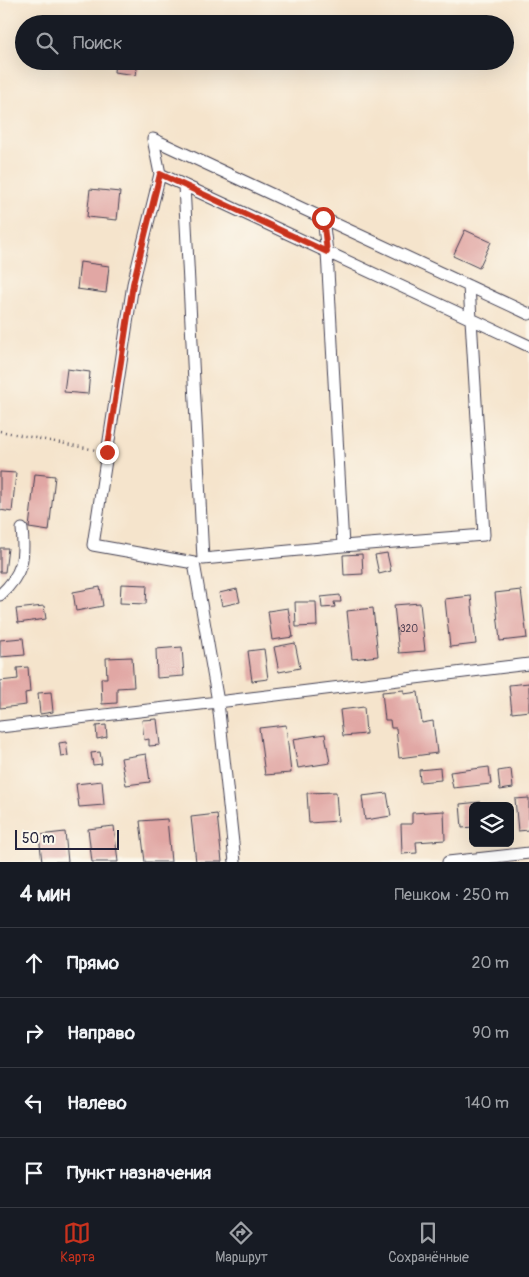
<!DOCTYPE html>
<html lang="ru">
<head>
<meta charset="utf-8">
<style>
  body { margin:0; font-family:Pangolin,sans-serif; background:#20242c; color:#f1f3f6 }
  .controls { position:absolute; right:15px; bottom:15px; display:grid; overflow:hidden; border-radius:8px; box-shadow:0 5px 20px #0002 }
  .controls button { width:45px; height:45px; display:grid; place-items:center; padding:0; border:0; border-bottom:1px solid #363941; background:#171b24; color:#f1f3f6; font:25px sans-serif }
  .scale { position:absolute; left:15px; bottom:12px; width:104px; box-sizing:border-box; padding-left:5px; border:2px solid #22223b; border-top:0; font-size:14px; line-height:18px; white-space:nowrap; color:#22223b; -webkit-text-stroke:4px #fbf7ec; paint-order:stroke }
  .stop { position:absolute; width:15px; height:15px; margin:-11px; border:4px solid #c8321e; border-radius:50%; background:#fff }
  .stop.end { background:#c8321e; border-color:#fff; box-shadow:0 1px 5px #0008 }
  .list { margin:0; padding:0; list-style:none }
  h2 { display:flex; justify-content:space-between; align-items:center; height:65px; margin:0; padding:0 20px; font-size:21px }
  h2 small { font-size:16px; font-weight:400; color:#9ea1a6 }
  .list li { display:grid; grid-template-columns:32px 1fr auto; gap:15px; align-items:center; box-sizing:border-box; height:70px; padding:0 20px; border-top:1px solid #363941 }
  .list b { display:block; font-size:19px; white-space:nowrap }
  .list em { font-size:16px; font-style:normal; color:#9ea1a6 }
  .icon { flex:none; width:28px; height:28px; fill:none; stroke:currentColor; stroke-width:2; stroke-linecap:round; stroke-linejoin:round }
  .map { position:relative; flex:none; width:529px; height:862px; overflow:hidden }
  .search { position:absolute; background:#171b24; box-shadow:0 5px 20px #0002; left:15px; right:15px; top:15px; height:55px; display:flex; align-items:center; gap:12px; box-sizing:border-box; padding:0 18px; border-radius:28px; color:#9ea1a6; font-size:19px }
  .sheet { height:345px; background:#171b24 }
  nav { display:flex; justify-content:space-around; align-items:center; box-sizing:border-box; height:70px; border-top:1px solid #363941; background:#171b24; font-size:14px; color:#9ea1a6 }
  nav a { display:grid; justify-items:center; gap:2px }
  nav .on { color:#c8321e }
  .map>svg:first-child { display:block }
</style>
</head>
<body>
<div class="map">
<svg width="529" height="862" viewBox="0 0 529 862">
  <rect width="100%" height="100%" fill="#fbf7ec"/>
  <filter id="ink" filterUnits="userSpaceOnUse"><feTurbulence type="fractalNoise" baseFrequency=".02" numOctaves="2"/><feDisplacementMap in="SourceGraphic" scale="10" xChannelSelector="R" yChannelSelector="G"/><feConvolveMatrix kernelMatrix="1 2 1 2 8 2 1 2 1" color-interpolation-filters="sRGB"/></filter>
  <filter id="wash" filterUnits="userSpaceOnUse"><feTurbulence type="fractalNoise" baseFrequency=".0096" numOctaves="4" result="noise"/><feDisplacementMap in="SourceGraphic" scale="20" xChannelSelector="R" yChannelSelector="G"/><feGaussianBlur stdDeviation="1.12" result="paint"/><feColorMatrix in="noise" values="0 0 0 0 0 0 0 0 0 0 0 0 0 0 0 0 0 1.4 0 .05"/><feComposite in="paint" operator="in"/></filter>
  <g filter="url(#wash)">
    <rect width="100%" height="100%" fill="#f5e4cc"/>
    <g id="blocks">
      <path fill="#e1a7a4" d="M115,61H138L136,75L114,72Z
        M90,189L120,192L117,220L87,217Z
        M465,230L491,242L479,268L453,256Z
        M80,262L109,266L106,293L77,289Z
        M67,369L90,372L88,394L64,392Z
        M0,472L16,473L12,512L0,510Z
        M35,474L55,476L49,531L29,528Z
        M0,548H8L5,572H0Z
        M387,553L391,571L379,574L375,555Z
        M362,554L363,574L344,575L343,555Z
        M121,584L147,585L146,604L120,603Z
        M100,587L103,606L76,611L73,592Z
        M237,589L240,602L222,606L219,593Z
        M521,590L527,638L500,641L495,593Z
        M340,595L341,602H334L335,607L322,608L321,597Z
        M471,596L476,644L450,647L445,599Z
        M295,602H316L317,626L296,627Z
        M420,603L425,651L399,653L394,605Z
        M44,606L46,619L18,623L16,609Z
        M288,608L293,637L272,640L268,611Z
        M373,608L378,656L352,659L347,611Z
        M23,638L25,655L0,657V640Z
        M295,643L300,668L279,672L274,647Z
        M182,647L184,676L157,678L156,649Z
        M264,649L268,679L252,681L248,651Z
        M132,657L134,687L117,688V703L102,704L101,678H107L106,658Z
        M28,667L30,692L25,693L26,705L0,708V681L18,679L17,668Z
        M529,683V711L512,713L509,685Z
        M404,690V694L418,692L422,723L433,721L437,753L399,758L396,728H391L390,720H385L382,692Z
        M51,692L53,712L40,714L38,693Z
        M364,707L366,734L343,736L340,710Z
        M157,719L160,745L149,746V739L144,740L142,720Z
        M106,725L107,737L97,739L96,726Z
        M286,725L291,773L265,775L259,728Z
        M325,734L330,763L298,768L293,739Z
        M66,742L68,756L61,757L59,743Z
        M100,752L102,764L93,765L91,753Z
        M146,754L150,782L126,785L121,758Z
        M489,767L491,784L453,788L450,772Z
        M440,768L441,780L420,782L419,770Z
        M511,769L513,788L500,790L498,771Z
        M102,781L104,805L79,807L76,784Z
        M336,792L338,821L309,823L307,793Z
        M387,793L391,816L365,820L362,796Z
        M529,798V830L518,831L515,799Z
        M480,802L481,806H473V827L462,828L460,804Z
        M444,811L445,840L416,842L417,853L402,854L401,824H412V813Z
        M217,814L222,862H196L191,817Z
        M167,819L171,862H145L140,821Z
        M114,826L118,862H92L88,829Z
        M65,832L68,862H42L39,835Z"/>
    </g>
  </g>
  <g filter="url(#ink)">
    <use href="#blocks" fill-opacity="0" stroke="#423f51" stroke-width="1"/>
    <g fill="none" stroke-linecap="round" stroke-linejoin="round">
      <defs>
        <path id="street" d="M160,174L529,346
          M184,185L203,559L343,546
          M323,218L327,252L343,546L484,535L469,286
          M0,595C23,574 25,558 22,529
          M0,727L218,702L194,563L93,545L133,284L160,174L153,139L529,314
          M235,862L218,702L529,664
          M448,862L529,853"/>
      </defs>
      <use href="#street" stroke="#423f51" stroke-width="13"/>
      <path stroke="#423f51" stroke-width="2.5" stroke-dasharray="1 4" stroke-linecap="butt" d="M0,431L96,450"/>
      <use href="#street" stroke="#fff" stroke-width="11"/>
    </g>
  </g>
  <g fill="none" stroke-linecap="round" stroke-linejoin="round" filter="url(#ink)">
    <path stroke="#c8321e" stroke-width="6" d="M107,452L133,284L160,174L327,252L323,218"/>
  </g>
  <g text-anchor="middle" stroke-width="4.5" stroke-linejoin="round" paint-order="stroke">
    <g font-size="10" fill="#524355">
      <text x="409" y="632">320</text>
    </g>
  </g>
</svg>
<div class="controls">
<button><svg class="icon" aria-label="layers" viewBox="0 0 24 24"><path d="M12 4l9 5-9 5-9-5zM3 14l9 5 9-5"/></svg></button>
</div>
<div class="scale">50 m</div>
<div class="stop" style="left:323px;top:218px"></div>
<div class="stop end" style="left:107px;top:452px"></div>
<div class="search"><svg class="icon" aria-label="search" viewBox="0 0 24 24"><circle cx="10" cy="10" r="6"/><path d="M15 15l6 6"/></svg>Поиск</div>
</div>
<section class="sheet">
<h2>4 мин<small>Пешком · 250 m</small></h2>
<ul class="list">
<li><svg class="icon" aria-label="ahead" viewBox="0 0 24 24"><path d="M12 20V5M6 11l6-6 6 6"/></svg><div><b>Прямо</b></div><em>20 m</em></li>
<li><svg class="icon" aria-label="right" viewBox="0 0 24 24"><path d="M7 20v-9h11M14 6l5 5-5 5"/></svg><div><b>Направо</b></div><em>90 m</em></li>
<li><svg class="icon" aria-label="left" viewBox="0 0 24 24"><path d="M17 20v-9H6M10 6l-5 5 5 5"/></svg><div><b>Налево</b></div><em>140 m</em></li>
<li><svg class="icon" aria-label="arrive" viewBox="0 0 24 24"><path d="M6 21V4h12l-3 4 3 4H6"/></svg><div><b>Пункт назначения</b></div></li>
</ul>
</section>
<nav>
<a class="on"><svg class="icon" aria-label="map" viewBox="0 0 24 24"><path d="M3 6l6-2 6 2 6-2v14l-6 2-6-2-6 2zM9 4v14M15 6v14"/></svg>Карта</a>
<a><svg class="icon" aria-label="directions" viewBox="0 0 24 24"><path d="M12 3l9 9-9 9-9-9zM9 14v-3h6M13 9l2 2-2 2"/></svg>Маршрут</a>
<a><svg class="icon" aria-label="saved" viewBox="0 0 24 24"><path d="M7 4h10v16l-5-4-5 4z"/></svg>Сохранённые</a>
</nav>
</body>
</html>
